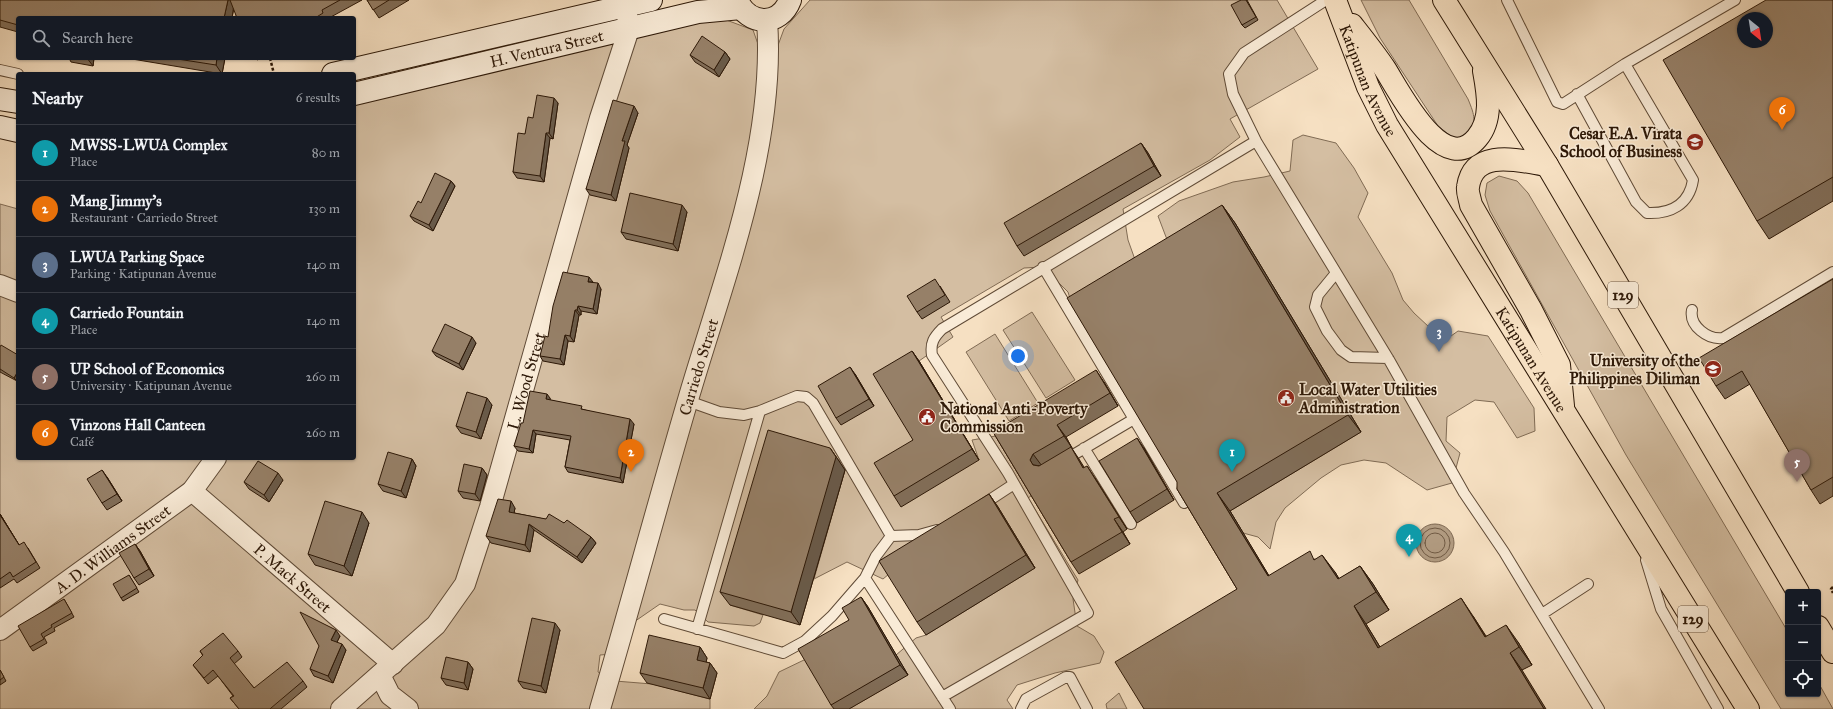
<!DOCTYPE html>
<html lang="en">
<head>
<meta charset="utf-8">
<style>
  body { margin:0; font-family:"IM FELL Great Primer",serif; background:#20242c; color:#f1f3f6 }
  .controls { position:absolute; right:12px; bottom:12px; display:grid; overflow:hidden; border-radius:4px; box-shadow:0 1px 3px #0004 }
  .controls button { width:36px; height:36px; display:grid; place-items:center; padding:0; border:0; border-bottom:1px solid #363941; background:#171b24; color:#f1f3f6; font:20px sans-serif }
  .compass { position:absolute; left:1737px; top:12px; width:36px; height:36px; border-radius:50%; background:#171b24; box-shadow:0 1px 3px #0004; rotate:150deg }
  .you { position:absolute; left:1018px; top:356px; width:14px; height:14px; margin:-10px; border:3px solid #fff; border-radius:50%; background:#1a73e8; box-shadow:0 0 0 6px #1a73e833 }
  .badge { display:grid; place-items:center; width:26px; height:26px; border-radius:50%; background:#8c9099; color:#fff; font-size:13px; font-weight:700 }
  .pin { position:absolute; translate:-50% -33px; filter:drop-shadow(0 1px 2px #0008) }
  .pin::after { content:''; position:absolute; top:21px; width:14px; height:12px; background:inherit; clip-path:polygon(0 0,100% 0,50% 100%) }
  .list { margin:0; padding:0; list-style:none }
  h2 { display:flex; justify-content:space-between; align-items:center; height:52px; margin:0; padding:0 16px; font-size:17px }
  h2 small { font-size:13px; font-weight:400; color:#9ea1a6 }
  .list li { display:grid; grid-template-columns:26px 1fr auto; gap:12px; align-items:center; box-sizing:border-box; height:56px; padding:0 16px; border-top:1px solid #363941 }
  .list b { display:block; font-size:15px; white-space:nowrap }
  .list p { margin:0; font-size:13px; white-space:nowrap; color:#9ea1a6 }
  .list em { font-size:13px; font-style:normal; color:#9ea1a6 }
  .icon { flex:none; width:22px; height:22px; fill:none; stroke:currentColor; stroke-width:2; stroke-linecap:round; stroke-linejoin:round }
  .map { position:relative; flex:none; width:1833px; height:709px; overflow:hidden }
  .search { position:absolute; background:#171b24; box-shadow:0 1px 3px #0004; left:16px; top:16px; width:340px; height:44px; display:flex; align-items:center; gap:10px; box-sizing:border-box; padding:0 14px; border-radius:4px; color:#9ea1a6; font-size:15px }
  .panel { position:absolute; background:#171b24; box-shadow:0 1px 3px #0004; left:16px; top:72px; width:340px; height:388px; border-radius:4px }
  .map>svg:first-child { display:block }
</style>
</head>
<body>
<div class="map">
<svg width="1833" height="709" viewBox="0 0 1833 709">
  <rect width="100%" height="100%" fill="#f6e0c2"/>
  <filter id="stains"><feTurbulence type="fractalNoise" baseFrequency=".005" numOctaves="4"/><feColorMatrix values="0 0 0 0 .2 0 0 0 0 .09 0 0 0 0 .02 0 0 0 .5 -.17"/></filter>
  <radialGradient id="worn" r=".72"><stop offset=".6" stop-color="#630" stop-opacity="0"/><stop offset="1" stop-color="#630" stop-opacity=".3"/></radialGradient>
  <path fill="#d4bea2" stroke="#806b54" d="M810,0H1277L1318,69L1230,119L1240,137L1210,160L1123,209L1128,240L1142,279L1076,318L1068,292L1043,267L1024,268L941,317L953,337L919,361L979,460L972,440L996,436L1046,486L1028,498L1078,580L1073,599L1077,626L1094,636L1104,652L1100,663L1055,673L1017,685L1007,700L1013,709H849L907,675L896,655L916,638L926,635L1035,568L889,574L883,579L847,562L814,579L847,463L777,443L730,605L763,615L760,623L754,626L708,622L695,610H684L660,604L631,624L626,653L600,655L598,672L615,681L652,684L710,699V709H0V204L18,209V458H354V105L691,20L721,18L753,30L759,47L777,48L784,29Z
    M1361,0H1409L1468,99C1475,116 1477,122 1467,138L1452,137L1438,126L1380,38Z
    M1303,135L1336,143L1354,168L1368,193L1358,217L1392,273L1403,300L1414,313L1444,341L1458,331L1488,336L1534,408L1535,431L1517,438L1494,402L1475,400L1447,417L1446,441L1460,453L1452,483L1427,490L1386,463L1364,460L1341,465L1321,478L1285,508L1276,522L1270,549L1258,537L1243,533L1230,511L1361,432L1178,257L1166,237L1158,216L1179,201L1233,182L1264,177L1290,171L1293,140Z
    M1499,176L1517,181L1528,193L1788,632V694H1818V682L1833,709H1781L1626,455L1490,211L1485,195L1487,183Z
    M1032,312L1075,380L1046,398L1003,330Z
    M995,334L1038,403L1009,421L966,352Z
    M806,659L835,709H754L767,696L779,672Z
    M1119,693L1127,709H1107L1106,704Z"/>
  <path fill="#b29c82" stroke="#7d6751" d="M1416 543a19 19 0 1 1 38 0a19 19 0 1 1-38 0Z"/>
  <g fill="none" stroke-linecap="round" stroke-linejoin="round">
    <path stroke="#705a44" stroke-width="1" d="M1420 543a15 15 0 1 1 30 0a15 15 0 1 1-30 0Z
      M1425 543a10 10 0 1 1 20 0a10 10 0 1 1-20 0Z"/>
    <defs>
      <path id="lane" d="M1507,0L1557,102L1563,104L1625,64L1735,0
        M0,70L18,74
        M1577,94L1636,202L1647,213C1670,214 1689,205 1693,180L1625,64
        M1256,141L1388,358L1464,493L1504,552L1599,709
        M1043,267L1184,503
        M1336,273L1318,295L1315,307L1327,331L1341,350L1351,357L1388,358
        M1692,310C1689,326 1708,340 1723,338L1833,272
        M688,401L719,412L744,415L760,411L797,396L806,397L813,403L891,536
        M1084,448L1131,524
        M1063,461L1134,419
        M982,505L1014,484
        M1646,560L1661,609L1718,709
        M865,578L950,709
        M1542,614L1588,584
        M664,619L783,653L805,641L832,616L865,578L876,556L891,536L919,535L937,530
        M697,629L760,411
        M942,697L1088,613L1008,473L932,355C930,343 934,337 942,329L1256,141L1233,94L1229,74L1244,53L1326,0
        M1021,709L1026,699L1066,677H1070L1087,709"/>
      <g id="street">
        <path d="M0,285L18,292"/>
        <path id="s1" d="M192,491L393,664"/>
        <path id="s2" d="M0,630L192,491L216,458"/>
        <path d="M380,675L390,695L408,709"/>
        <path id="s3" d="M341,709L436,625L465,584L490,507L600,118L629,29L627,15"/>
        <path id="s4" d="M600,709C631,604 659,498 690,393C725,275 776,144 767,20"/>
      </g>
      <g id="secondary">
        <path d="M737,0C748,26 780,27 790,0"/>
        <path d="M333,74L651,0"/>
        <path id="s5" d="M354,94L698,12L741,8"/>
        <path d="M0,99L18,102"/>
        <path d="M0,127L18,131"/>
      </g>
      <g id="primary">
        <path id="s6" d="M1335,0L1368,87L1387,125L1748,709"/>
        <path d="M1444,0L1547,165L1798,592"/>
        <path d="M1352,25C1363,39 1375,54 1385,69C1399,91 1443,179 1477,138C1493,119 1488,93 1484,71"/>
        <path d="M1547,165C1520,161 1474,147 1468,187C1467,192 1470,199 1471,205L1531,310L1559,365L1563,406"/>
        <path d="M1818,627L1833,652"/>
      </g>
    </defs>
    <use href="#lane" stroke="#5f4a36" stroke-width="12"/>
    <use href="#street" stroke="#5f4a36" stroke-width="22"/>
    <use href="#secondary" stroke="#2d1807" stroke-width="24"/>
    <use href="#primary" stroke="#2d1807" stroke-width="24"/>
    <path stroke="#2d1807" stroke-width="2.5" stroke-dasharray="3 2" stroke-linecap="butt" d="M270,58L274,74
      M1833,587L1831,589L1833,593"/>
    <use href="#lane" stroke="#f9ebd7" stroke-width="10"/>
    <use href="#street" stroke="#f9ebd7" stroke-width="20"/>
    <use href="#secondary" stroke="#f9ebd7" stroke-width="22"/>
    <use href="#primary" stroke="#f6e0c2" stroke-width="22"/>
  </g>
  <path fill="#816e59" stroke="#2d1807" d="M0,0H362L329,18H237L234,8L232,18H18V32L0,27Z
    M367,0H409L379,18Z
    M1241,0H1247L1258,20L1245,28L1242,25Z
    M1833,0V201L1769,239L1757,221Z
    M725,52L730,59L719,77L695,62L690,55Z
    M69,58H94L93,66L71,62Z
    M126,58H225L222,74Z
    M256,58H262L257,60Z
    M558,103L553,139L550,138L544,182L517,178L513,172L525,134L533,118Z
    M638,113L627,145L629,148L616,201L590,195L586,189Z
    M1141,143L1148,153L1161,176L1024,256L1017,246Z
    M451,181L455,186L433,231L414,221L410,216L421,203Z
    M1222,205L1235,223L1361,432L1230,511L1269,576L1315,559L1335,572L1339,579L1360,566L1373,584L1389,610L1366,624L1380,647L1473,616L1486,636L1518,642L1532,665L1522,670L1144,709L1237,589L1177,489Z
    M687,212L678,251L626,239L621,232Z
    M1833,279V496L1820,504L1811,490L1750,384L1725,399L1716,386Z
    M593,283L601,289L597,314L581,311V315H579L574,342L568,341L564,365L543,361L540,356L548,337Z
    M940,286L950,302L922,319L917,312Z
    M476,343L463,370L436,356L432,351Z
    M0,347L17,381L0,372Z
    M912,351L919,361L979,460L901,507L894,496L913,440Z
    M855,374L874,406L841,425L836,418Z
    M1104,382L1118,406L1066,437L1072,448V449L1084,468L1095,478L1127,529L1123,532L1130,544L1079,574L1071,562L993,432Z
    M550,398V400L634,424L623,483L568,472L565,467L570,440L536,434L533,453L518,451L514,446L523,423Z
    M492,405L481,439L461,433L456,426Z
    M830,448L839,461L845,470L800,625L730,605L720,592Z
    M1144,448L1174,500L1137,523L1130,512Z
    M412,459L416,466L406,498L383,491L378,484Z
    M482,468L487,475L480,501L463,498L458,491Z
    M107,477L122,501L107,510L102,503Z
    M283,480L269,502L249,489L244,482Z
    M989,494L998,507L1035,568L926,635L917,622Z
    M515,508L514,513L564,523L591,537L596,543L582,563L534,530L530,552L491,543L486,536Z
    M0,514L19,545L28,548L40,568L17,583L14,579L0,588Z
    M369,523L352,576L315,565L308,554Z
    M135,544L140,551L154,576L139,585L134,578Z
    M129,575L139,592L123,601L121,598Z
    M861,597L868,607L908,675L849,709H834L831,705L849,620Z
    M64,599L74,617L54,628L55,631L44,637L47,643L33,651L30,647Z
    M560,630L546,693L523,688L518,681Z
    M340,636L337,642L346,650L333,683L314,676L310,669Z
    M700,647L707,658L706,662L710,663L717,673L710,699L647,683L640,673Z
    M200,651H238L242,657L234,664L254,688L303,681L307,687L281,709H239L230,698L233,696L218,676L208,684L193,665L203,656Z
    M468,662L473,669L468,690L446,685L441,678Z
    M0,670L6,681L0,685Z"/>
  <path fill="#695a49" stroke="#2d1807" d="M228,0H232L234,4L232,18H224Z
    M725,52L730,59L719,77L714,70Z
    M87,58H94L93,66Z
    M217,58H225L222,74L216,65Z
    M554,98L558,103L553,139L549,133Z
    M634,106L638,113L627,145L629,148L616,201L611,195L622,141Z
    M546,133L550,138L544,182L540,176Z
    M1141,143L1148,153L1161,176L1154,166Z
    M451,181L455,186L433,231L429,225Z
    M682,205L687,212L678,251L673,244Z
    M1222,205L1235,223L1361,432L1348,415Z
    M589,277L593,282H588Z
    M598,283L601,289L597,314L593,309Z
    M578,306L581,311V315L577,310Z
    M575,310L579,315L574,342L570,336Z
    M565,335L568,341L564,365L560,359Z
    M472,337L476,343L463,370L459,364Z
    M912,351L919,361L979,460L972,449Z
    M850,367L855,374L874,406L869,399Z
    M1096,370L1104,382L1118,406L1110,393Z
    M18,371V379L17,381L14,378Z
    M547,394L550,398V404L546,399Z
    M487,398L492,405L481,439L476,432Z
    M630,419L634,424L623,483L620,478Z
    M1057,425L1066,437L1072,448L1064,436Z
    M533,430L536,434L533,453L529,449Z
    M1137,438L1144,448L1174,500L1167,489Z
    M1071,447L1079,459L1092,480L1083,468Z
    M830,448L839,461L845,470L800,625L791,612Z
    M1033,454L1042,466L1033,465L1030,460Z
    M412,459L416,466L406,498L401,491Z
    M1087,466L1095,478L1127,529L1119,517Z
    M482,468L487,475L480,501L475,494Z
    M102,470L107,477L122,501L117,494Z
    M278,473L283,480L269,502L264,495Z
    M1217,493L1230,511L1280,594L1268,576Z
    M989,494L998,507L1035,568L1026,555Z
    M511,501L515,508L513,518L509,512Z
    M362,512L369,523L352,576L344,566Z
    M0,514L23,551L19,545Z
    M1114,519L1123,532L1130,544L1122,532Z
    M529,524L534,530L530,552L525,545Z
    M591,537L596,543L582,563L577,557Z
    M135,544L140,551L154,576L149,569Z
    M1322,555L1335,572L1350,597Z
    M1360,566L1373,584L1389,610L1376,592Z
    M861,597L868,607L908,675L900,665Z
    M1461,598L1473,616L1497,655L1485,637Z
    M1354,606L1366,624L1391,665L1378,648Z
    M555,623L560,630L546,693L541,686Z
    M1506,625L1518,642L1532,665L1519,647Z
    M336,630L340,636L335,646L331,640Z
    M342,644L346,650L333,683L328,676Z
    M700,647L707,658L704,671L697,660Z
    M1510,653L1522,670L1546,709H1544Z
    M468,662L473,669L468,690L464,683Z
    M710,663L717,673L710,699L703,688Z"/>
  <path fill="#968068" stroke="#2d1807" fill-rule="evenodd" d="M0,0H228L224,18H18V25L0,20Z
    M230,0H340L322,10L323,13L315,18H237Z
    M367,0H389L373,10Z
    M1241,0H1246L1256,17L1242,25L1231,5Z
    M1766,0H1833V177L1757,221L1663,60ZM1743,18H1767V42H1743Z
    M702,36L725,52L714,70L690,55Z
    M171,58H217L216,65Z
    M537,95L554,98L549,133H546L540,176L513,172L518,133L525,134L528,117L533,118Z
    M613,100L634,106L622,141H625L611,195L586,189Z
    M1141,143L1154,166L1017,246L1004,223Z
    M435,173L451,181L429,225L410,216L418,201L421,203Z
    M630,193L682,205L673,244L621,232Z
    M1222,205L1348,415L1217,493L1268,576L1310,551L1314,560L1322,555L1338,579L1360,566L1376,592L1354,606L1378,648L1461,598L1485,637L1506,625L1519,647L1510,653L1544,709H1144L1115,662L1237,589L1177,489V482L1067,298Z
    M563,272L589,277L588,282L598,283L593,309L578,306L577,310H575L570,336L565,335L560,359L540,356L545,336L548,337L553,306Z
    M935,279L945,295L917,312L907,296Z
    M1833,279V477L1811,490L1742,371L1716,386L1699,358Z
    M445,324L472,337L459,364L432,351Z
    M1,345L18,355V371L14,378L0,369V347Z
    M912,351L972,449L894,496L874,463L913,440L873,374Z
    M850,367L869,399L836,418L818,386Z
    M1096,370L1110,393L1057,425L1064,436L1033,454L1030,460L1033,465L1039,466L1071,447L1083,468L1087,466L1119,517L1114,519L1122,532L1071,562L993,432Z
    M530,391L547,394L546,399L582,406L581,409L630,419L620,478L565,467L571,436L533,430L529,449L514,446L521,423H523Z
    M467,392L487,398L476,432L456,426Z
    M768,430L830,448L836,457L791,612L720,592Z
    M1137,438L1167,489L1130,512L1099,461Z
    M388,452L412,459L401,491L378,484Z
    M258,461L278,473L264,495L244,482Z
    M464,464L482,468L475,494L458,491Z
    M102,470L117,494L102,503L87,479Z
    M989,494L1026,555L917,622L879,561Z
    M498,499L511,501L509,512L546,519L549,514L564,523L567,520L591,537L577,557L529,524L525,545L486,536Z
    M325,501L362,512L344,566L308,554Z
    M0,515L19,545L24,542L36,562L13,577L10,572L0,579Z
    M135,544L149,569L134,578L119,553Z
    M129,575L137,588L121,598L113,584Z
    M861,597L900,665L831,705L798,649L849,620L842,608Z
    M64,599L72,613L51,625L52,627L41,634L44,639L30,647L18,626Z
    M300,612L336,630L331,640L342,644L328,676L310,669L319,646Z
    M532,618L555,623L541,686L518,681Z
    M223,633L238,651L230,658L254,688L287,662L303,681L271,708L270,709H239L230,698L234,696L213,670L204,678L193,665L203,655L200,651Z
    M649,635L700,647L697,660L710,663L703,688L640,673Z
    M446,657L468,662L464,683L441,678Z
    M0,670L4,677L0,680Z"/>
  <defs>
    <symbol id="school-disc" viewBox="-11 -11 22 22"><circle r="9.5" fill="#8f2418" stroke="#f9ebd7"/><path d="M0-5L7-2L0 1L-7-2ZM-4 1L0 2.5L4 1V4Q0 6-4 4Z" fill="#fff"/></symbol>
    <symbol id="university-disc" viewBox="-11 -11 22 22"><circle r="9.5" fill="#8f2418" stroke="#f9ebd7"/><path d="M0-5L7-2L0 1L-7-2ZM-4 1L0 2.5L4 1V4Q0 6-4 4Z" fill="#fff"/></symbol>
    <symbol id="civic-disc" viewBox="-11 -11 22 22"><circle r="9.5" fill="#8f2418" stroke="#f9ebd7"/><path d="M-.6-6.5H3V-4.5H.6V-3L4-1V1h2V6H-6V1h2V-1L-.6-3ZM-1.2 2.5V6h2.4V2.5Z" fill="#fff"/></symbol>
  </defs>
  <g fill-rule="evenodd">
    <use href="#school-disc" x="1685" y="132" width="20" height="20"/>
    <use href="#university-disc" x="1703" y="359" width="20" height="20"/>
    <use href="#civic-disc" x="1276" y="388" width="20" height="20"/>
    <use href="#civic-disc" x="917" y="407" width="20" height="20"/>
  </g>
  <g text-anchor="middle" stroke-width="3" stroke-linejoin="round" paint-order="stroke">
    <g fill="#f9ebd7" stroke="#6a5745" stroke-width="1">
      <rect x="1608" y="282" width="30" height="26" rx="3"/>
      <rect x="1678" y="606" width="30" height="26" rx="3"/>
    </g>
    <g font-size="15" font-weight="bold" fill="#2d1807">
      <text x="1623" y="300">129</text>
      <text x="1693" y="624">129</text>
    </g>
    <g font-size="16" fill="#2d1807" stroke="#f9ebd7">
      <text dy="6" stroke="none"><textPath href="#s5" startOffset="198">H. Ventura Street</textPath></text>
      <text dy="6" stroke="none"><textPath href="#s6" startOffset="87">Katipunan Avenue</textPath></text>
      <text dy="6" stroke="none"><textPath href="#s6" startOffset="411">Katipunan Avenue</textPath></text>
      <text dy="6" stroke="none"><textPath href="#s4" startOffset="356">Carriedo Street</textPath></text>
      <text dy="6" stroke="none"><textPath href="#s3" startOffset="389">L. Wood Street</textPath></text>
      <text dy="6" stroke="none"><textPath href="#s2" startOffset="139">A. D. Williams Street</textPath></text>
      <text dy="6" stroke="none"><textPath href="#s1" startOffset="133">P. Mack Street</textPath></text>
    </g>
    <g font-size="16" font-weight="bold" fill="#2d1807" stroke="#f9ebd7" text-anchor="end">
      <text x="1682" y="139">Cesar E.A. Virata<tspan x="1682" dy="18">School of Business</tspan></text>
      <text x="1700" y="366">University of the<tspan x="1700" dy="18">Philippines Diliman</tspan></text>
      <text x="1299" y="395" text-anchor="start">Local Water Utilities<tspan x="1299" dy="18">Administration</tspan></text>
      <text x="940" y="414" text-anchor="start">National Anti-Poverty<tspan x="940" dy="18">Commission</tspan></text>
    </g>
  </g>
  <rect width="100%" height="100%" filter="url(#stains)"/>
  <rect width="100%" height="100%" fill="url(#worn)"/>
</svg>
<div class="controls">
<button>+</button>
<button>−</button>
<button><svg class="icon" aria-label="locate" viewBox="0 0 24 24"><circle cx="12" cy="12" r="6"/><path d="M12 2v4M12 18v4M2 12h4M18 12h4"/></svg></button>
</div>
<svg class="compass" viewBox="-18 -18 36 36"><path d="M0-13l5 13h-10z" fill="#e53935"/><path d="M0 13l5-13h-10z" fill="#9ea1a6"/></svg>
<div class="you"></div>
<div class="pin badge" style="left:1232px;top:472px;background:#0f9aa8">1</div>
<div class="pin badge" style="left:631px;top:472px;background:#e8710a">2</div>
<div class="pin badge" style="left:1439px;top:352px;background:#5c6f8a">3</div>
<div class="pin badge" style="left:1409px;top:557px;background:#0f9aa8">4</div>
<div class="pin badge" style="left:1797px;top:482px;background:#8d6e63">5</div>
<div class="pin badge" style="left:1782px;top:130px;background:#e8710a">6</div>
<div class="search"><svg class="icon" aria-label="search" viewBox="0 0 24 24"><circle cx="10" cy="10" r="6"/><path d="M15 15l6 6"/></svg>Search here</div>
<section class="panel">
<h2>Nearby<small>6 results</small></h2>
<ul class="list">
<li><span class="badge" style="background:#0f9aa8">1</span><div><b>MWSS-LWUA Complex</b><p>Place</p></div><em>80 m</em></li>
<li><span class="badge" style="background:#e8710a">2</span><div><b>Mang Jimmy's</b><p>Restaurant · Carriedo Street</p></div><em>130 m</em></li>
<li><span class="badge" style="background:#5c6f8a">3</span><div><b>LWUA Parking Space</b><p>Parking · Katipunan Avenue</p></div><em>140 m</em></li>
<li><span class="badge" style="background:#0f9aa8">4</span><div><b>Carriedo Fountain</b><p>Place</p></div><em>140 m</em></li>
<li><span class="badge" style="background:#8d6e63">5</span><div><b>UP School of Economics</b><p>University · Katipunan Avenue</p></div><em>260 m</em></li>
<li><span class="badge" style="background:#e8710a">6</span><div><b>Vinzons Hall Canteen</b><p>Café</p></div><em>260 m</em></li>
</ul>
</section>
</div>
</body>
</html>
